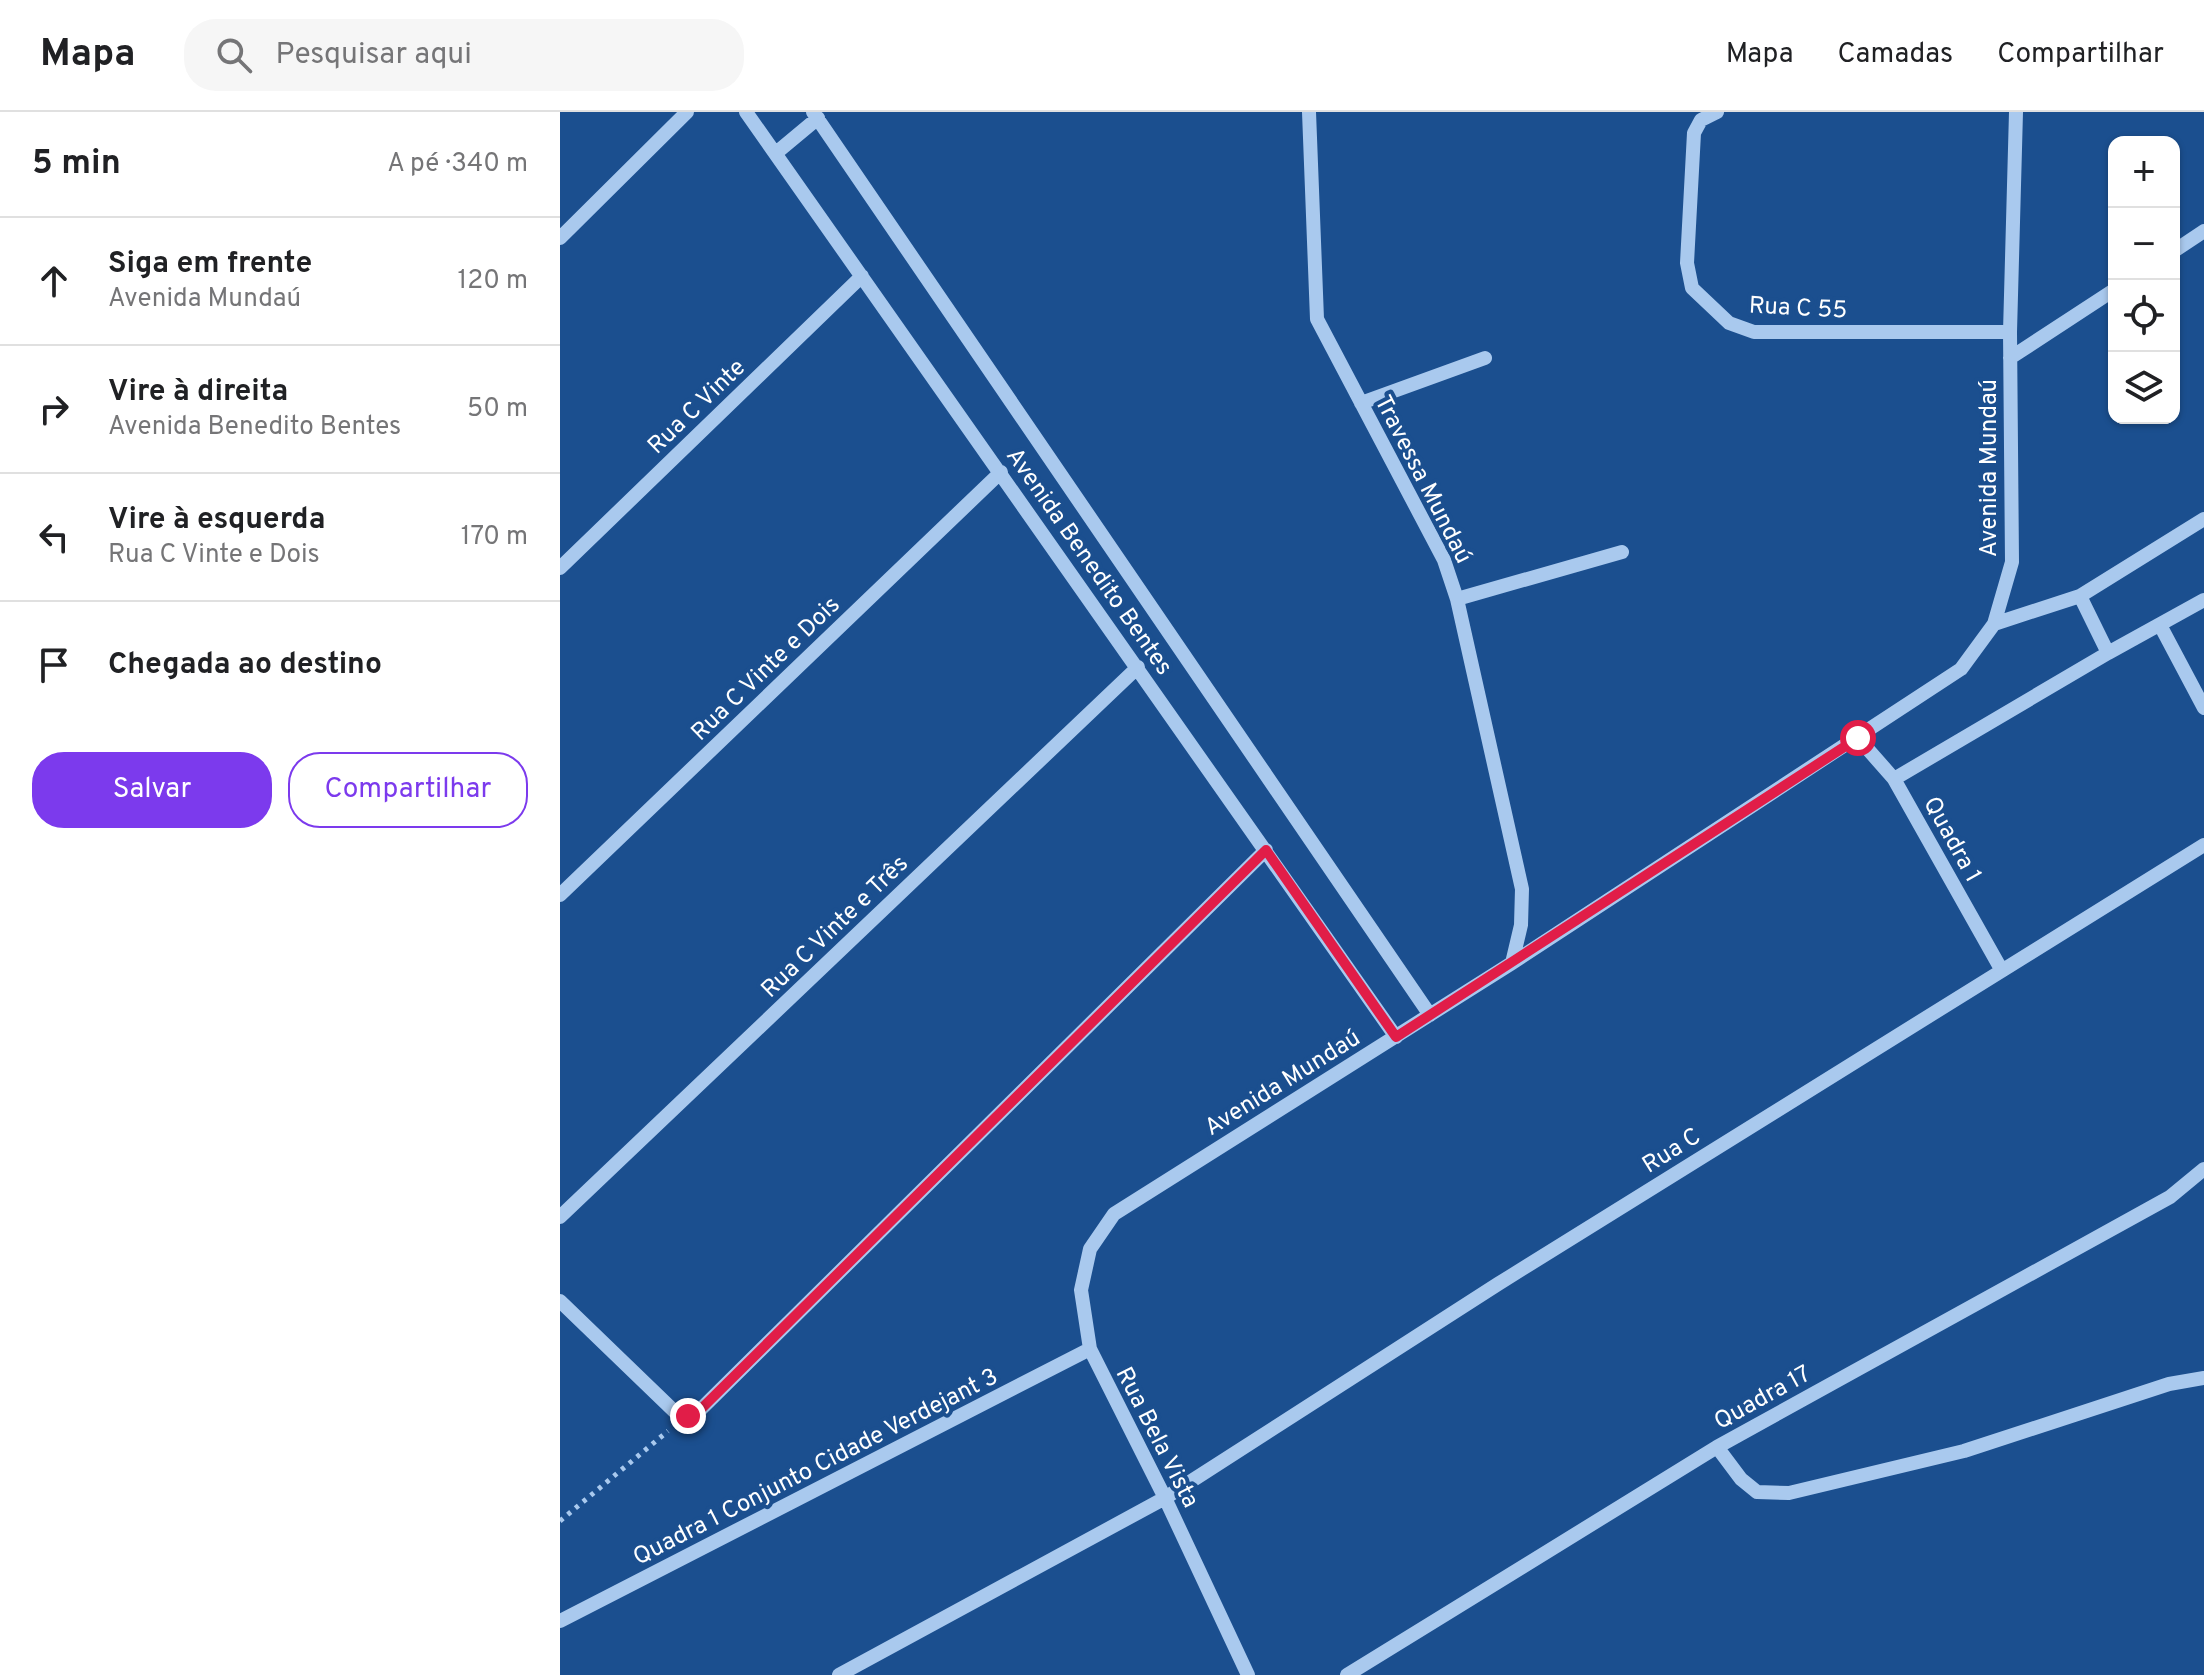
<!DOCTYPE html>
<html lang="pt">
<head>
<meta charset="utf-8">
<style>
  body { margin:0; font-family:Overpass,sans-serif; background:#f6f6f6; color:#202124 }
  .controls { position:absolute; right:24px; top:24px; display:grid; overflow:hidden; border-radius:16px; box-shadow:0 2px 6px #0004 }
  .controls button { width:72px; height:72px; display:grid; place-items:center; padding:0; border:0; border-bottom:2px solid #e0e0e0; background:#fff; color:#202124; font:40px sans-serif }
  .stop { position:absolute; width:24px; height:24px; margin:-18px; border:6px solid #e11d48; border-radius:50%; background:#fff }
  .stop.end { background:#e11d48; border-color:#fff; box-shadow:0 2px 8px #0008 }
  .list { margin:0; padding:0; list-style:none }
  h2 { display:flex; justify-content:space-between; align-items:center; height:104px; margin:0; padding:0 32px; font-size:34px }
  h2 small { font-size:26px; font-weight:400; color:#757577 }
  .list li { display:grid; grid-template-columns:52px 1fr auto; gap:24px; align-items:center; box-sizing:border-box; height:128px; padding:0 32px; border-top:2px solid #e0e0e0 }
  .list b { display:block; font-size:30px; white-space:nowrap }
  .list p { margin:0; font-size:26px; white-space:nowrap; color:#757577 }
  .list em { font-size:26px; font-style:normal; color:#757577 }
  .actions { display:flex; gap:16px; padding:24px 32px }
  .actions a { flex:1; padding:18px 0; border:2px solid #7c3aed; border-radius:32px; text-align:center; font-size:28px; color:#7c3aed }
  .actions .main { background:#7c3aed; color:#fff }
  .icon { flex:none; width:44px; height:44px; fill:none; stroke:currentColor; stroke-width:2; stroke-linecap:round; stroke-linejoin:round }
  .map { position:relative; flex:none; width:1644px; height:1563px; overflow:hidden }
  header { display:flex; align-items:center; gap:48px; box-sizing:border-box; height:112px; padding:0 40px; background:#fff; border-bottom:2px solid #e0e0e0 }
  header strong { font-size:38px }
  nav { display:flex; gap:44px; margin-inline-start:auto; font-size:28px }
  .search { width:560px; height:72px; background:#f6f6f6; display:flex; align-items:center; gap:20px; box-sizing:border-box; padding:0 28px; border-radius:32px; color:#757577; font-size:30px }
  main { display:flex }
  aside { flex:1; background:#fff }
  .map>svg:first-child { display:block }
</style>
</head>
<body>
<header>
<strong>Mapa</strong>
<div class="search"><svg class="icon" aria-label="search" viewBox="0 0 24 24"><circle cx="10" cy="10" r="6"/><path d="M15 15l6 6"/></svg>Pesquisar aqui</div>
<nav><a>Mapa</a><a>Camadas</a><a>Compartilhar</a></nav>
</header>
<main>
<aside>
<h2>5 min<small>A pé · 340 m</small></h2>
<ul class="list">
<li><svg class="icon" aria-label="ahead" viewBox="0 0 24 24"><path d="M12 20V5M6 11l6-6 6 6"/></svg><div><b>Siga em frente</b><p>Avenida Mundaú</p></div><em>120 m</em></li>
<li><svg class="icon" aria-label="right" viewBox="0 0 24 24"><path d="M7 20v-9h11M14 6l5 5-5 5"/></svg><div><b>Vire à direita</b><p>Avenida Benedito Bentes</p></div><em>50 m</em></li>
<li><svg class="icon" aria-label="left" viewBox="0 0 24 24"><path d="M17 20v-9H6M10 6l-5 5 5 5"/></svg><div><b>Vire à esquerda</b><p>Rua C Vinte e Dois</p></div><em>170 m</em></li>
<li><svg class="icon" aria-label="arrive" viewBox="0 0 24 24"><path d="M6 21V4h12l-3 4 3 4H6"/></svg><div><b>Chegada ao destino</b></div></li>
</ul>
<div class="actions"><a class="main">Salvar</a><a>Compartilhar</a></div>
</aside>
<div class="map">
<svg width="1644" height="1563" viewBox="0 0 1644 1563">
  <rect width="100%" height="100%" fill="#1b4f8f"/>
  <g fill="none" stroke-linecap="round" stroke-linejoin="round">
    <path stroke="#a9c9ee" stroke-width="5" stroke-dasharray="4 6" stroke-linecap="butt" d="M0,1409L108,1319"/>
    <path stroke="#a9c9ee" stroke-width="14" d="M186,0L836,925
      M253,0L870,903
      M749,0L757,207L884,448L897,487L962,777L961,813L952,851
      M1157,0L1141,8L1134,21L1127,151L1132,176L1169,211L1194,220H1450
      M216,41L258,6
      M0,126L127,0
      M1614,139L1644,119
      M1450,246L1554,178
      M801,291L925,246
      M0,456L302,164
      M1520,484L1548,541
      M897,487L1062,440
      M1434,512L1520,484L1644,407
      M1600,513L1644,596
      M1298,626L1334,667L1441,857
      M1334,667L1548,541L1644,488
      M0,783L441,360
      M0,1105L578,555
      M0,1189L114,1299L128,1304L140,1298L706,738
      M1157,1335L1181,1367L1197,1380L1229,1381L1404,1339L1609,1272L1644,1266
      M0,1509L530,1237
      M279,1563L605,1386L938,1172L1644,733
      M688,1563L605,1386L530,1237L521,1178L530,1137L554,1102L952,851L1401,557L1434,512L1452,450L1450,220L1456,0
      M787,1563L1157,1335L1610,1085L1644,1057"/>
  </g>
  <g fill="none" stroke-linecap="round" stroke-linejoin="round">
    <path stroke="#e11d48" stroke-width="10" d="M128,1304L140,1298L706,738L836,925L1298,626"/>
  </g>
  <g text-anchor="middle" stroke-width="8" stroke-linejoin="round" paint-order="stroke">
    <g font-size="24" fill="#fff" stroke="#1b4f8f">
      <text transform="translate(1238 195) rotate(3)" y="8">Rua C 55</text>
      <text transform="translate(136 294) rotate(-44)" y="8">Rua C Vinte</text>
      <text transform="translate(1428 356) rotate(-90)" y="8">Avenida Mundaú</text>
      <text transform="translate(864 367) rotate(63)" y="8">Travessa Mundaú</text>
      <text transform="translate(530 449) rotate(55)" y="8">Avenida Benedito Bentes</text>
      <text transform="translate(205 556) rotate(-44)" y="8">Rua C Vinte e Dois</text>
      <text transform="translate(1393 727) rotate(61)" y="8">Quadra 1</text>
      <text transform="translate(274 814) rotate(-44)" y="8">Rua C Vinte e Três</text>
      <text transform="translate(722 970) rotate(-32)" y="8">Avenida Mundaú</text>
      <text transform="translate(1111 1038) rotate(-32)" y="8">Rua C</text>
      <text transform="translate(1202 1285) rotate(-29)" y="8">Quadra 17</text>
      <text transform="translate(598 1325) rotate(63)" y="8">Rua Bela Vista</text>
      <text transform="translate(255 1354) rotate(-27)" y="8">Quadra 1 Conjunto Cidade Verdejant 3</text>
    </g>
  </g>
</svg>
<div class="controls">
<button>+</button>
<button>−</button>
<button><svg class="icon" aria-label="locate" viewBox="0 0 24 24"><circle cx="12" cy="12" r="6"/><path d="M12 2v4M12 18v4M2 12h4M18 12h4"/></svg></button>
<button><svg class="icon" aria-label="layers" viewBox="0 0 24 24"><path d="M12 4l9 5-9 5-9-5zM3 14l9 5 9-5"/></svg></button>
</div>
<div class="stop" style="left:1298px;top:626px"></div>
<div class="stop end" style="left:128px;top:1304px"></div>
</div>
</main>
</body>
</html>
